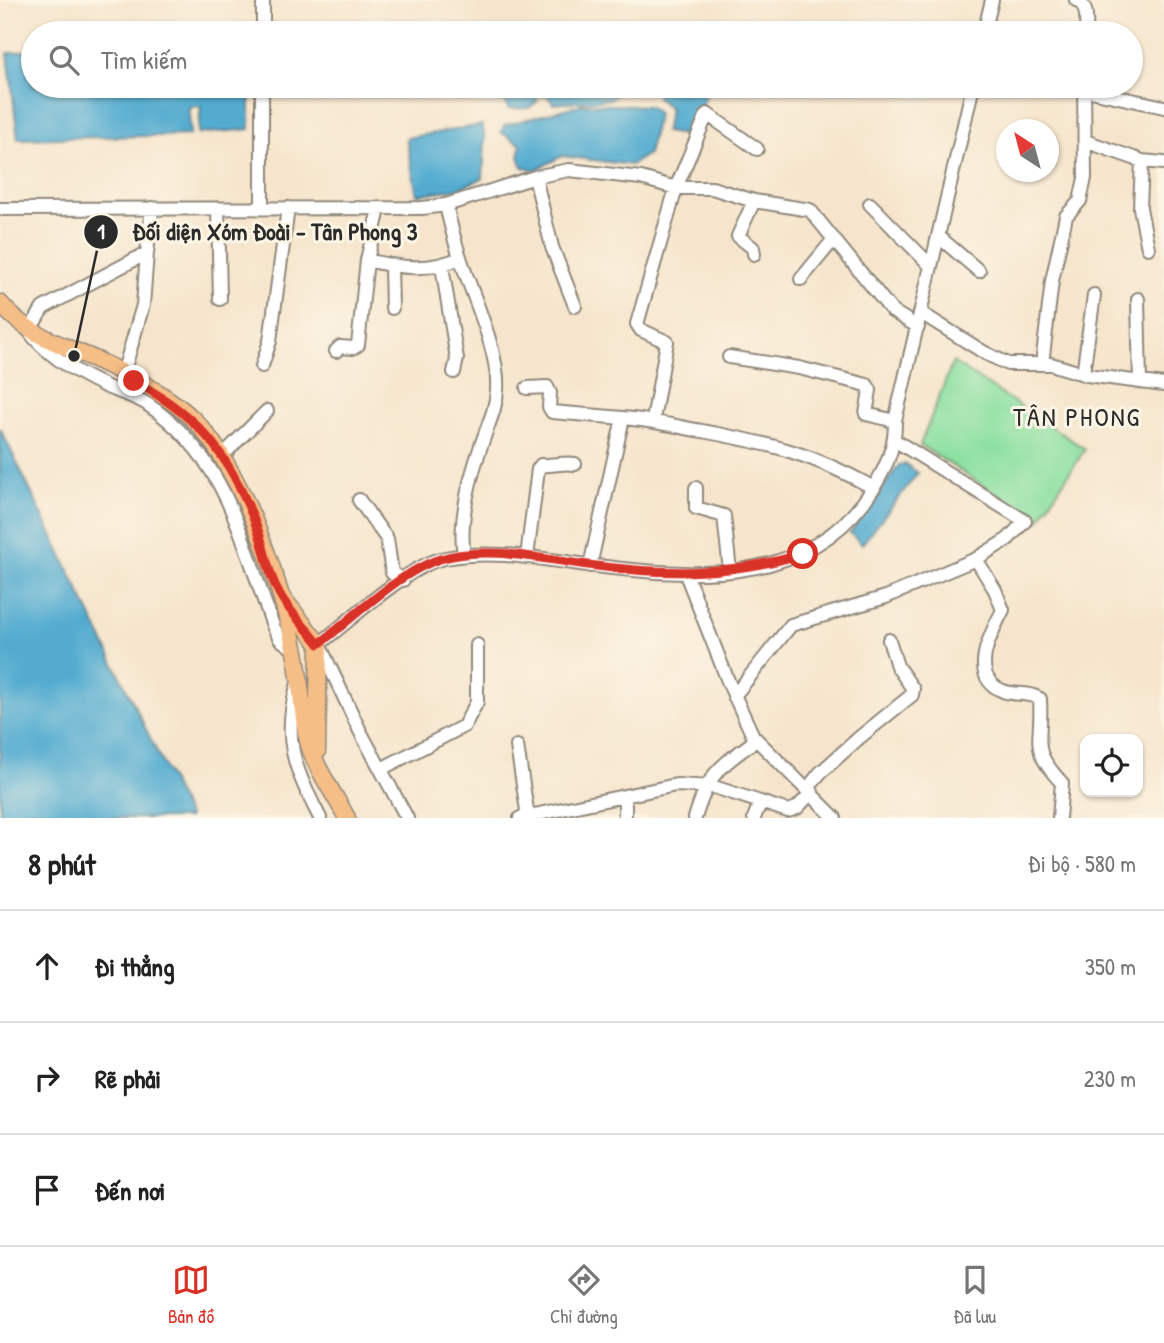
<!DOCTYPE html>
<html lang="vi">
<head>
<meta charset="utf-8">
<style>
  body { margin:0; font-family:"Patrick Hand",sans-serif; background:#f2f2f2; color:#222 }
  .controls { position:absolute; right:21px; bottom:21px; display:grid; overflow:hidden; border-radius:14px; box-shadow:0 2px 5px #0004 }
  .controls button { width:63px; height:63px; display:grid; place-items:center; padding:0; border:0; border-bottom:2px solid #e0e0e0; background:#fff; color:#222; font:35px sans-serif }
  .compass { position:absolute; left:996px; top:119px; width:63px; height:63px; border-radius:50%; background:#fff; box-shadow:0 2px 5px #0004; rotate:324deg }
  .stop { position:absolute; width:21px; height:21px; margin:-16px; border:5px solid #d93025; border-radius:50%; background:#fff }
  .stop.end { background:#d93025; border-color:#fff; box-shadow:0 2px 7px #0008 }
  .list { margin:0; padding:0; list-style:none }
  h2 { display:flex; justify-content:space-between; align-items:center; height:91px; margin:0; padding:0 28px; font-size:30px }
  h2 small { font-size:23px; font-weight:400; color:#767676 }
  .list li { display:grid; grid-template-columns:46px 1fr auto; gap:21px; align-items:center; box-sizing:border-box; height:112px; padding:0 28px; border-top:2px solid #e0e0e0 }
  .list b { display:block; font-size:26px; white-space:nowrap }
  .list em { font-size:23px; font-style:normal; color:#767676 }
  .icon { flex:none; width:38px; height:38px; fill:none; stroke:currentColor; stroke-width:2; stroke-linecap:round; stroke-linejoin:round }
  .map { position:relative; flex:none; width:1164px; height:818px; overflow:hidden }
  .search { position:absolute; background:#fff; box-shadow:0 2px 5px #0004; left:21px; right:21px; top:21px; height:77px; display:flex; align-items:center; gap:18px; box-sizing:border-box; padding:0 24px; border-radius:38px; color:#767676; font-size:26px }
  .sheet { height:427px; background:#fff }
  nav { display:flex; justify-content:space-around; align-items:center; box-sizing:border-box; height:98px; border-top:2px solid #e0e0e0; background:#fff; font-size:19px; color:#767676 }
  nav a { display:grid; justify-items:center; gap:4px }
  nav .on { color:#d93025 }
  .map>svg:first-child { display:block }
</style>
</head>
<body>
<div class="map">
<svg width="1164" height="818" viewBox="0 0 1164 818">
  <rect width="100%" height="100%" fill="#fcf5e5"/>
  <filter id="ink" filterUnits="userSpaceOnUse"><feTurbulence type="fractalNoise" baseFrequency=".0143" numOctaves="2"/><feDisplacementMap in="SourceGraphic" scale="14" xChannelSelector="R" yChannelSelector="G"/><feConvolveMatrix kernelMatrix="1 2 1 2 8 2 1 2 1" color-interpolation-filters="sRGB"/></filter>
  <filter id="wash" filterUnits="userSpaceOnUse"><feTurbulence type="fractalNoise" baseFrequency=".00686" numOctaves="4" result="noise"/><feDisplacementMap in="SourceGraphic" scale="28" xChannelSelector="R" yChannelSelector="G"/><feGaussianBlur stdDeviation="1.57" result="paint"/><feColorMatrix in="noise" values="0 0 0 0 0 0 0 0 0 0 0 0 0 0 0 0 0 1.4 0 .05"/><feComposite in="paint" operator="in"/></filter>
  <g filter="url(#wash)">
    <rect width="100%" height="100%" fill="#f6e5cc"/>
    <path fill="#8ce0a2" stroke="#5c8666" stroke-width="2" d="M953,362L1085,449L1038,521L920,445Z"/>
    <path fill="#53acd0" stroke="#3f6c7e" stroke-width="2" d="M33,50V86H250V129L198,134L201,106L189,107L190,135L18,139L8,53Z
      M512,86L532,89L538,101L529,108L508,109L501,92Z
      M538,86H617V93L611,99L553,104L548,96H540Z
      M660,86L706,94L691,136L665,132L670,108L657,98Z
      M583,104L650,106L658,114L648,154L631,165L562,156L536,170L523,167L519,157L521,145L501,132L505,125Z
      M482,125L485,137L483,178L460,188L417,195L406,138Z
      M0,428L189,818H0Z
      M905,464L918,473L862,544L850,533L899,465Z"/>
  </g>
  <g filter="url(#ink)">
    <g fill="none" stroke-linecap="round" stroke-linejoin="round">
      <defs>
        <path id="minor" d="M1076,0C1089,6 1086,20 1086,33
          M263,33V0
          M984,33L992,0
          M1068,86L1164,107
          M1085,141L1142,161L1164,163
          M1142,161L1140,208L1148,248
          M535,177L552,247L575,306
          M754,201L738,236L753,248L754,254
          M870,204L930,265
          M446,205C450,222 454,240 460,257C471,293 500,352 497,390C496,409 489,422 483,440C471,474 458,520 464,555
          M152,208L147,253L43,308L29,331C46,355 81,375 107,387C121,393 134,396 147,404C230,460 241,542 274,628L280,639L295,650
          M218,208L220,299
          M262,208V86
          M0,209L422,208L446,205L535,177L569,170L641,178L676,188H712L754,201L810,210L892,311L918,327
          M938,236L979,271
          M367,260C399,268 429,272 460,258
          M391,266L392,308
          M442,266L457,359L454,372
          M801,279L834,239
          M1138,299L1140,382
          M921,313L985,353L1008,364H1051L1087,375L1164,385
          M336,351L340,347L353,348L358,345L367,260L379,209
          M729,357L799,368L867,385L870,390L866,414L895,421
          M1042,364L1052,281L1066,216L1080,201L1085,178L1084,86
          M262,366L270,341L288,208
          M123,374L143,305L147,253
          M1083,374L1094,295
          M527,388L547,387L550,393L549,407L552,412L623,418
          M653,420L667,342L641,330L637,324L676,188L707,114L757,149
          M222,456L267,411
          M696,488V508L724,516L730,571
          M359,500L387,539L392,573L403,580
          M527,557L538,469L541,465C554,466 562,462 575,464
          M976,559L995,590L1003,610C991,633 967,677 1003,691C1015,696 1028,691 1040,699C1043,743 1028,747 1062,783L1059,818
          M590,566L623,418C650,420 675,426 702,431C772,444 811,453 874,488
          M686,574L730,686L753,736L835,818
          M298,683C281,739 295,769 320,818
          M734,696L791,625L886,597L976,559L1008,539L1025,521L896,441
          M517,746L528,817
          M381,769L464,726L477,702V645
          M808,788L820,773L860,737L912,695L913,689L897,666L889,640
          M625,796V818
          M407,818L360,731L319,644C351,620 408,565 445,558C493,549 541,559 588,565C685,577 797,588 863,503C881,479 896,450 895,421L973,86
          M520,818L676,785L714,787L788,811L797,808L812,792
          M695,818C709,771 719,768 756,740
          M754,818L760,803"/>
        <path id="major" d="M0,303C26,335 63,345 99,361C129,375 171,397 194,420C242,468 282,586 295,652C301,680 301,709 307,737C313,765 334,793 347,818
          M283,598L319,644L317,752"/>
      </defs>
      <use href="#minor" stroke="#90887c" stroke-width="16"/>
      <use href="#major" stroke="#90887c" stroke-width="19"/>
      <use href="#minor" stroke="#fff" stroke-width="12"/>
      <use href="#major" stroke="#f6be87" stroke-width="16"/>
    </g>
  </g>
  <g fill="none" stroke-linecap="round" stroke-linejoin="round" filter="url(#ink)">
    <path stroke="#d93025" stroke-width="9" d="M134,381C204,419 231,457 259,533C265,551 268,572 277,589C286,609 306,627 319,644C353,618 399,572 440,559C487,545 541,559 588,565C664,575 728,576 803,554"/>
  </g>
  <g text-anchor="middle" stroke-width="6" stroke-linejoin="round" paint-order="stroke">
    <g font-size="26" letter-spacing="2" fill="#2b2b2b" stroke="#fcf5e5">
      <text x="1077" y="426">TÂN PHONG</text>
    </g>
  </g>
  <path fill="none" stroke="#2b2b2b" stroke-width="2.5" d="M74 356L101 232"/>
  <g fill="#2b2b2b" stroke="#fcf5e5" stroke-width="2.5">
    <circle cx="74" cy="356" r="7"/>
    <circle cx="101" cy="232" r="18"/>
  </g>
  <g font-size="21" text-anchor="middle" font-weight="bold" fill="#fff">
    <text x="101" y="239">1</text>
  </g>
  <g font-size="24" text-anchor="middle" font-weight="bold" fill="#2b2b2b" stroke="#fcf5e5" stroke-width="6" stroke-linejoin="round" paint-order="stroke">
    <text x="275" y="240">Đối diện Xóm Đoài - Tân Phong 3</text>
  </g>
</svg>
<div class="controls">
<button><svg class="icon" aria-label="locate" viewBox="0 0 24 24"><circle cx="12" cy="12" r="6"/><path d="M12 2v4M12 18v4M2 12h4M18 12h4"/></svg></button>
</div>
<svg class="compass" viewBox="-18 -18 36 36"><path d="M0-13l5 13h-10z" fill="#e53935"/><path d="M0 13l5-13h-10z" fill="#767676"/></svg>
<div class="stop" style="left:803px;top:554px"></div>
<div class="stop end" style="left:134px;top:381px"></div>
<div class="search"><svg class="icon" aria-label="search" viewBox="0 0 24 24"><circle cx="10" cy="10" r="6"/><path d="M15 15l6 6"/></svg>Tìm kiếm</div>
</div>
<section class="sheet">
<h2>8 phút<small>Đi bộ · 580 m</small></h2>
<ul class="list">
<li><svg class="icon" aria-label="ahead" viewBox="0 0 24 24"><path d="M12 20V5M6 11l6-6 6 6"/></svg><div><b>Đi thẳng</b></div><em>350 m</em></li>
<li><svg class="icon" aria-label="right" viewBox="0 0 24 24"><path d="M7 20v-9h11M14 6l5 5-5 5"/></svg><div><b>Rẽ phải</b></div><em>230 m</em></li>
<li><svg class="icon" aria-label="arrive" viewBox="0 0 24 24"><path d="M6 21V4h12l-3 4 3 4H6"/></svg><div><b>Đến nơi</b></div></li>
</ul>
</section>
<nav>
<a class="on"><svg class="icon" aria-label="map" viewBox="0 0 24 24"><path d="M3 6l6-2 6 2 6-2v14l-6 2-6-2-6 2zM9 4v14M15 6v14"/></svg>Bản đồ</a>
<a><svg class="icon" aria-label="directions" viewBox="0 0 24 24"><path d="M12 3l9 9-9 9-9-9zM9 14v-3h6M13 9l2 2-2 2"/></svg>Chỉ đường</a>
<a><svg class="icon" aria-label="saved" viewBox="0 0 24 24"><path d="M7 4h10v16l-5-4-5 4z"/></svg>Đã lưu</a>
</nav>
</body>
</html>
